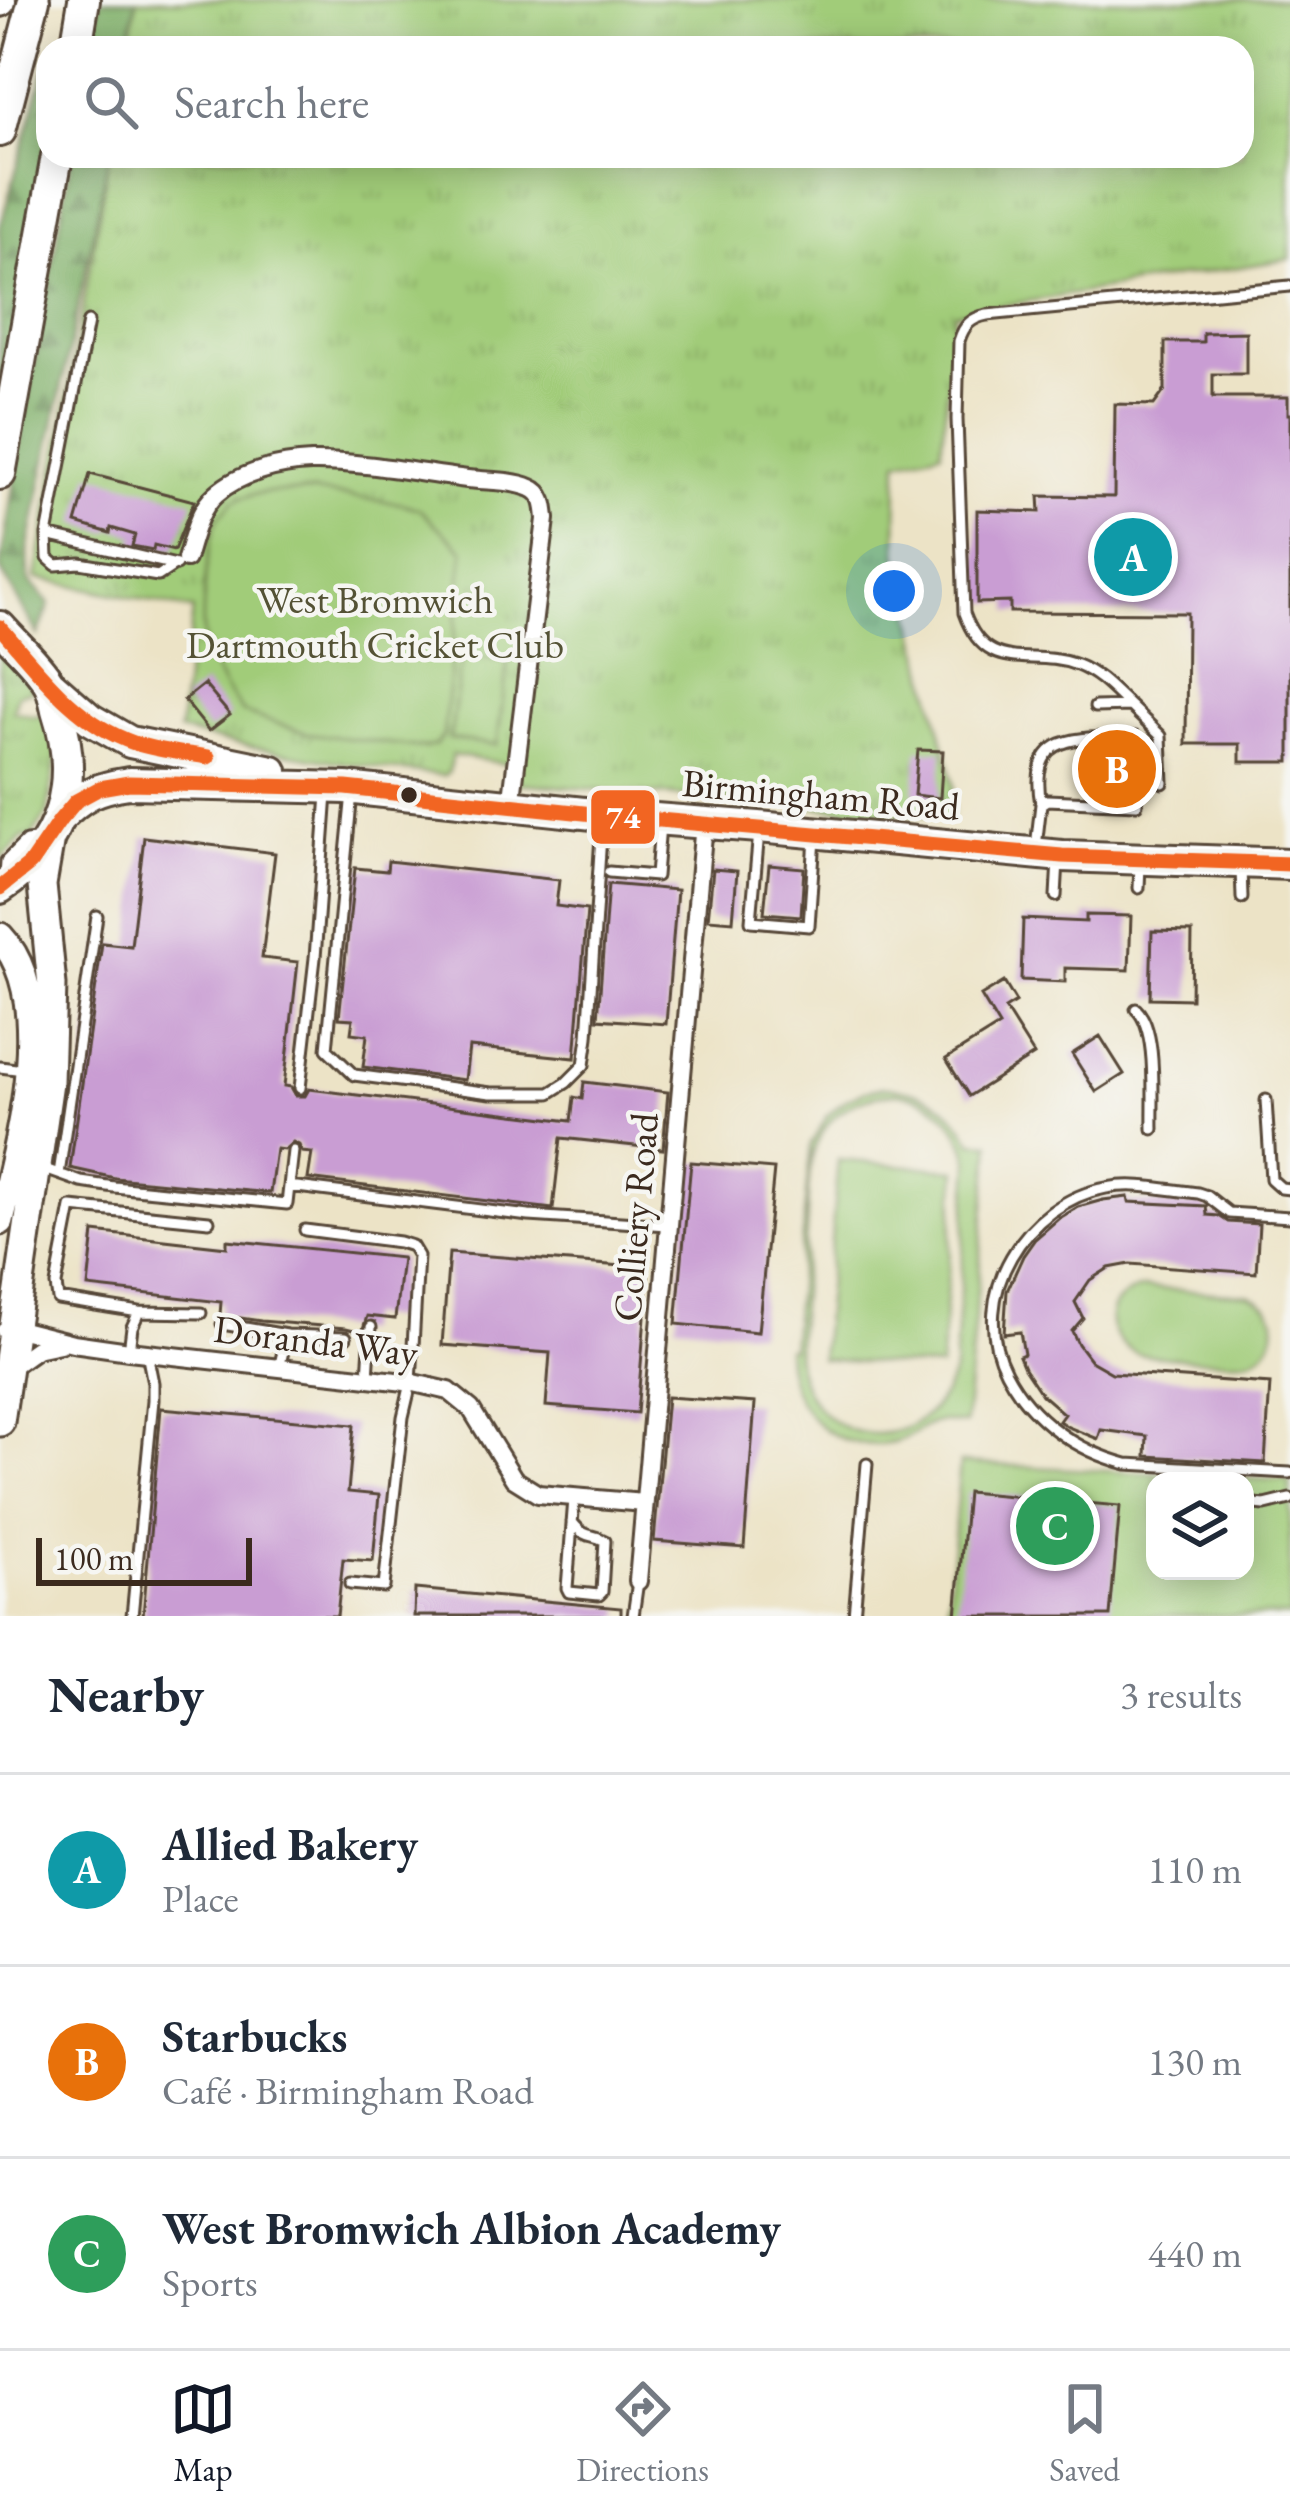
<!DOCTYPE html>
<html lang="en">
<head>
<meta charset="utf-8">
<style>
  body { margin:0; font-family:"EB Garamond",serif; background:#f6f6f7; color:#1f2937 }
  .controls { position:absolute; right:36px; bottom:36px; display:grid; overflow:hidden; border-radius:24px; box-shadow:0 6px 30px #0003 }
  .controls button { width:108px; height:108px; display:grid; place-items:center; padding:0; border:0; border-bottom:3px solid #e0e1e3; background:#fff; color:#1f2937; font:60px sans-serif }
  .scale { position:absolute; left:36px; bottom:30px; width:216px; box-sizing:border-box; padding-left:12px; border:6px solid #3b2a1e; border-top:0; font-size:33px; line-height:42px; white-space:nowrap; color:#3b2a1e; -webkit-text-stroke:9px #f6f6f2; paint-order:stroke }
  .you { position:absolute; left:894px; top:591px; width:42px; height:42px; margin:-30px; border:9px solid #fff; border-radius:50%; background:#1a73e8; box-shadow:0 0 0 18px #1a73e833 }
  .badge { display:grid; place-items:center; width:78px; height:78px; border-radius:50%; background:#111827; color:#fff; font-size:39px; font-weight:700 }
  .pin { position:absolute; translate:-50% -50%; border:6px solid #fff; box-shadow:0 3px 12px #0006 }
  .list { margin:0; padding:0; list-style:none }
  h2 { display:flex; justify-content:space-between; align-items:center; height:156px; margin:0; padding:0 48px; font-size:51px }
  h2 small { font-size:39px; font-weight:400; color:#747a83 }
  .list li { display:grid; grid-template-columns:78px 1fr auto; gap:36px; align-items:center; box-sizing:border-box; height:192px; padding:0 48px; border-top:3px solid #e0e1e3 }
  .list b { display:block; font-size:45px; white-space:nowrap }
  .list p { margin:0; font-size:39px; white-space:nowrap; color:#747a83 }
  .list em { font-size:39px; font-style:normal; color:#747a83 }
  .icon { flex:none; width:66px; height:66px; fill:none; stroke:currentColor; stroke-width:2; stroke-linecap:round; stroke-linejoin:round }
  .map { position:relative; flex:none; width:1290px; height:1616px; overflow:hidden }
  .search { position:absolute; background:#fff; box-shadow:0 6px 30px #0003; left:36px; right:36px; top:36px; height:132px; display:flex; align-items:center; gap:30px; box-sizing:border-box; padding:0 42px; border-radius:36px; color:#747a83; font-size:45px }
  .sheet { height:732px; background:#fff }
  nav { display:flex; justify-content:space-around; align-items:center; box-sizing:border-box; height:168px; border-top:3px solid #e0e1e3; background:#fff; font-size:33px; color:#747a83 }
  nav a { display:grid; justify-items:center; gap:6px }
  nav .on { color:#111827 }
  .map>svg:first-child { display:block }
</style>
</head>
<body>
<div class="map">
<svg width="1290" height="1616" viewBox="0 0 1290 1616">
  <defs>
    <pattern id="grass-tufts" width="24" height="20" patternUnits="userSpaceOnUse" patternTransform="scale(3)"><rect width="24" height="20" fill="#a1cc79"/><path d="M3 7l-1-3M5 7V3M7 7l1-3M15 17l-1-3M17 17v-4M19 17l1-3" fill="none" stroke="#8caf68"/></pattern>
    <pattern id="forest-firs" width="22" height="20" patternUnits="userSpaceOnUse" patternTransform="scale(3)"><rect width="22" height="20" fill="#80b069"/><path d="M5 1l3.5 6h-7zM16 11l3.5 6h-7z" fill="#6a8f56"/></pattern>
  </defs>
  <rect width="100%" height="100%" fill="#f6f6f2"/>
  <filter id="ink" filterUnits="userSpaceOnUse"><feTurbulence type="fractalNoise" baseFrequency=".00833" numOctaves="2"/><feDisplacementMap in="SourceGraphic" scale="24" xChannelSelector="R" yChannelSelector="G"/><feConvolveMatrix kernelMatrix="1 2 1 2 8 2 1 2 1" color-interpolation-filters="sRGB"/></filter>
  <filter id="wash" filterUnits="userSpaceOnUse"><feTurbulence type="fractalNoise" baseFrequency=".004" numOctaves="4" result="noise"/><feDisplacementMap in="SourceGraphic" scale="48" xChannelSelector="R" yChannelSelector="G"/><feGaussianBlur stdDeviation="2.7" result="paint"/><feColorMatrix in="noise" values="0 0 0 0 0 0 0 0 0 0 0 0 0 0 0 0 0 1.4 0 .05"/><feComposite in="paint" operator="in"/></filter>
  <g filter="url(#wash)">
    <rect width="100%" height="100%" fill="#ece3c6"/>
    <path fill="url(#grass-tufts)" stroke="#6e7b4c" stroke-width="3" d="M137,0H1290V259L955,313L941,451L898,461L897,553L954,785L951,818L516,783L513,765L452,755L449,772L444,776C355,765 266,753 179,731L193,610L36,578L109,156H1242V48H128Z
      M0,650L34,690L18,694L13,711L35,716L47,713L57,755L47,814L31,837H23L2,858L0,868Z"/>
    <path fill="url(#forest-firs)" stroke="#5e6d44" stroke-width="3" d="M100,0H136L128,48H92Z
      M48,58V156L0,420V227Z
      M72,156H109L28,551L29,580L50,604L38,635L0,569L19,450Z"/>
    <path fill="#a1cc79" stroke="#6e7b4c" stroke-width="3" fill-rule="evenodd" d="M315,492L404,504L419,509L464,551L443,736L436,745L425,748L306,733L242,712C226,690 209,665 204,637C200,615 208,536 219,516C220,515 232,504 232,503C255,488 290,493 315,492Z
      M462,655L508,661L497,745L450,739Z
      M884,1087C924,1089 954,1105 972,1142L991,1143L965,1424C957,1424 946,1421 937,1422C923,1424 907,1442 887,1444C826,1450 787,1406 786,1348H791L811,1144L828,1115L844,1101L865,1091ZM897,1093C937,1098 961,1124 970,1163L954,1369C928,1462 808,1453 796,1355C799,1314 803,1273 806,1232C809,1200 805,1157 824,1130C841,1104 867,1095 897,1093Z
      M838,1160L957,1170L940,1368L821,1359Z
      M1144,1288L1247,1294C1260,1299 1270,1305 1274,1319C1277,1335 1268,1352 1253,1358C1235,1365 1162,1356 1139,1354C1100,1339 1101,1296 1144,1288Z
      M960,1463L1290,1481V1616H947ZM1155,1481H1245V1571H1155Z"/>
    <g id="blocks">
      <path fill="#c99dd3" d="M1246,332V374H1213V397H1288V414H1290V762H1240V744H1186L1187,613L1010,612V602L977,603V510L1040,512L1039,496L1114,497L1115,404L1154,405L1165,390V342H1203V333Z
        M90,474L194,501L174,550L154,545L153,550L132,546L135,535L111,528L110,533L76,523Z
        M204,684L230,715L209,731L184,700Z
        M1130,746L1128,795L1100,793L1104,747Z
        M918,750L943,751L940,798L914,795Z
        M144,837L275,853L262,958L298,962L284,1086L291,1087L296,1096H305L309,1089L571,1121L574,1097L582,1099L584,1082L668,1092L663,1149L561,1138L553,1209L308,1179L312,1153L302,1152L299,1145L293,1142L284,1150L276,1149L270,1193L115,1178L70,1168L102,943L131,946Z
        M388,861L559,880L556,906L587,910L575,1058L469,1047L465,1080L363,1067L367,1035L351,1033L353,1019L339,1018L355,868L387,871Z
        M769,865L804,868L801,916L764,913Z
        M713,869L737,871L733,921L708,919Z
        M608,884L677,890L666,1024L598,1019Z
        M1086,915L1131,916L1129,970L1065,968V982L1021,980L1023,919L1086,922Z
        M1152,931L1192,932L1191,999L1150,998Z
        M1004,982L1016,1002L1005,1009L1034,1055L969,1096L946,1059L999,1026L981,996Z
        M1100,1036L1124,1074L1096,1092L1072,1054Z
        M691,1162L774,1169L758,1332L676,1324Z
        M1128,1197L1129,1202L1206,1206L1207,1215L1219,1216L1228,1222L1259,1224L1256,1273L1130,1264L1109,1268L1090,1280L1075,1302L1083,1318L1072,1331L1078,1344L1091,1361L1112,1373L1270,1384L1265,1463L1146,1456L1147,1436L1101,1430L1098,1439L1068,1427L1059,1421L1064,1414L1042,1395L1024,1368L1019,1356L1024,1354L1020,1332L1004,1334L1007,1291L1023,1256L1035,1239L1058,1219L1078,1207L1103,1200Z
        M94,1232L227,1247V1240L402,1258L395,1319L367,1316L362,1332L346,1328L261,1321L220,1315L221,1302L88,1287Z
        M449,1253L649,1268L637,1413L546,1406L550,1353L442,1345Z
        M667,1397L755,1403L744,1548L654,1541Z
        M161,1408L354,1425L348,1492L379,1495L373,1561L343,1559L337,1616H143Z
        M967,1492L1120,1506L1110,1616H956Z
        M415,1589L621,1608V1616H414Z"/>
    </g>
  </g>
  <g filter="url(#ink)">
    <use href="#blocks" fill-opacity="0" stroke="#564637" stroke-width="3"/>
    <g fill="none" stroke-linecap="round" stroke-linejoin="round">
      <defs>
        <path id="lane" d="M88,322L47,535L48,558L56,565L80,563L158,576L173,566
          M47,535L176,565
          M1130,706C1113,690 1098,673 1077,665C1030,647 987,678 964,613L957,419L959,341C964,325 971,318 987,315L1290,286
          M1095,707L1130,706L1161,736L1163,783
          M352,793L327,1049L354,1075L491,1093H550L566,1083L584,1065L588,1037L602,820
          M759,832L751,921L809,926L815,838
          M1036,847L1041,804L1047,800L1137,804L1139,745L1135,737C1081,739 1027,729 1041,804
          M1241,868L1242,898
          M609,872L656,876L660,824
          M5,877L6,861L26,841L36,840
          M1139,888L1140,865
          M1056,896L1058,860
          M1136,1009C1158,1029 1152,1098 1153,1129
          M0,1067L24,1070
          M300,1088L315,958L327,794
          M1266,1100L1271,1179L1281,1188L1290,1189
          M42,1168L81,1182L114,1187L287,1204L293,1151
          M59,1174L97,916
          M289,1186L529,1216L667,1225
          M1290,1217L1229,1213L1207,1196L1198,1193C1168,1190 1136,1182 1106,1188C1027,1202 966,1296 1006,1372C1031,1420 1077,1451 1127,1464L1290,1473
          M305,1230L399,1242L412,1246L418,1256L411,1383L403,1417L384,1587L350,1584
          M139,1312L58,1299L56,1285L71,1207L209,1221
          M222,1324L287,1335
          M129,1351L132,1327L139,1312L201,1313
          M279,1368L287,1335L346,1337
          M368,1378L371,1327
          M1245,1503L1265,1505L1290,1499
          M572,1522C587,1541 591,1532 605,1541L602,1592L599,1595L569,1592L567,1588L574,1499
          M132,1616L153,1400V1383L147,1353
          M633,1616L638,1581
          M854,1616L867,1464"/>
        <path id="street" d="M186,559C193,537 198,510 216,494C239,473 281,463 311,462C358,461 419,473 467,479C486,481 513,480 531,488C544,493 545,507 546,519L511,806
          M5,1331L14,1328L73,1343L129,1351L414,1383L449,1391L471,1409L514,1479L538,1494L644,1503
          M8,1369L36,1349L60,1344
          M638,1581L704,823"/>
        <path id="primary" d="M0,937C59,999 18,1146 0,1221
          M0,1422L49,1082L52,985L42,885L50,838"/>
        <path id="highway" d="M0,1V0
          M76,48L84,0
          M0,131L34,0
          M0,474L57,156
          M0,627C15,644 37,663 49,683C53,690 55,701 57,710C80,780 64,846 0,888
          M49,683L90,719L130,742L272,771
          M59,818C83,794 96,788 129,783L346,788L603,815L759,827L1062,856L1290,864"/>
      </defs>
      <use href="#lane" stroke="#564637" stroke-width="15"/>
      <use href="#street" stroke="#564637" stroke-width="22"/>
      <use href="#primary" stroke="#564637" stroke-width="33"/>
      <use href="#highway" stroke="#564637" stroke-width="36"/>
      <use href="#lane" stroke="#fff" stroke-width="9"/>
      <use href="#street" stroke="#fff" stroke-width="16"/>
      <use href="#primary" stroke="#fff" stroke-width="27"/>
      <use href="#highway" stroke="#fff" stroke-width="30"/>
      <defs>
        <path id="bus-1" d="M0,627C38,671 77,724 134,743C158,751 183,753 208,757
          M0,888L30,864L60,820L76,801L100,788L129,783L346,788L603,815L1062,856L1290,864"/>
      </defs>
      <use href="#bus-1" stroke="#f6f6f2" stroke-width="24"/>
      <use href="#bus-1" stroke="#f26522" stroke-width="15"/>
    </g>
  </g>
  <circle fill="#3b2a1e" stroke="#f6f6f2" stroke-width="4.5" cx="409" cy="795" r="10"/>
  <g text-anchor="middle" stroke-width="9" stroke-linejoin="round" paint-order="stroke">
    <g font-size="39" fill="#545235" stroke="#f6f6f2">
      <text x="375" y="613">West Bromwich<tspan x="375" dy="45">Dartmouth Cricket Club</tspan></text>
    </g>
    <g font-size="39" fill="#3b2a1e" stroke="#f6f6f2">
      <text transform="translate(821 794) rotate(5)" y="14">Birmingham Road</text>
      <text transform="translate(635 1217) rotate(-85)" y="14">Colliery Road</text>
      <text transform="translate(316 1340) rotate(7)" y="14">Doranda Way</text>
    </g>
  </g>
  <rect stroke="#f6f6f2" stroke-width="4.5" x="589" y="788" width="68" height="58" rx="12" fill="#f26522"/>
  <g font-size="33" text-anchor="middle" font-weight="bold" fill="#fff">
    <text x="623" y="828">74</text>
  </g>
</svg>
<div class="controls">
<button><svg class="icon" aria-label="layers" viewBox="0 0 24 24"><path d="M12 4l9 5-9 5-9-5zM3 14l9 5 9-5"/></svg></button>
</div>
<div class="scale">100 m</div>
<div class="you"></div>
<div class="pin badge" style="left:1133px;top:557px;background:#0f9aa8">A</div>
<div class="pin badge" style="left:1117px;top:769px;background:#e8710a">B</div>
<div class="pin badge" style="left:1055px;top:1526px;background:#2e9e5b">C</div>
<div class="search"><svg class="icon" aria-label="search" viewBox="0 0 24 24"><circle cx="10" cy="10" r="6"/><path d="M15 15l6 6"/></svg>Search here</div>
</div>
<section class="sheet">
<h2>Nearby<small>3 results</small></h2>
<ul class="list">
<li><span class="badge" style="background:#0f9aa8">A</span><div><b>Allied Bakery</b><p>Place</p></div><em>110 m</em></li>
<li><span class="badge" style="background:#e8710a">B</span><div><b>Starbucks</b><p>Café · Birmingham Road</p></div><em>130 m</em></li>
<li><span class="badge" style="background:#2e9e5b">C</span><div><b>West Bromwich Albion Academy</b><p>Sports</p></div><em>440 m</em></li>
</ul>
</section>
<nav>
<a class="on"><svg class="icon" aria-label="map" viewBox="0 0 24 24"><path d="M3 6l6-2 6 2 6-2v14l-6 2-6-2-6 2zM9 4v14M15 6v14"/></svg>Map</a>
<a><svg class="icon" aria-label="directions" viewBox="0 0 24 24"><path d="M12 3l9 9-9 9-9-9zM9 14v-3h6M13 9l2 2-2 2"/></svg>Directions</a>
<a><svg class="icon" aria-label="saved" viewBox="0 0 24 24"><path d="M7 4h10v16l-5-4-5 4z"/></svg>Saved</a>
</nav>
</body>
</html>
